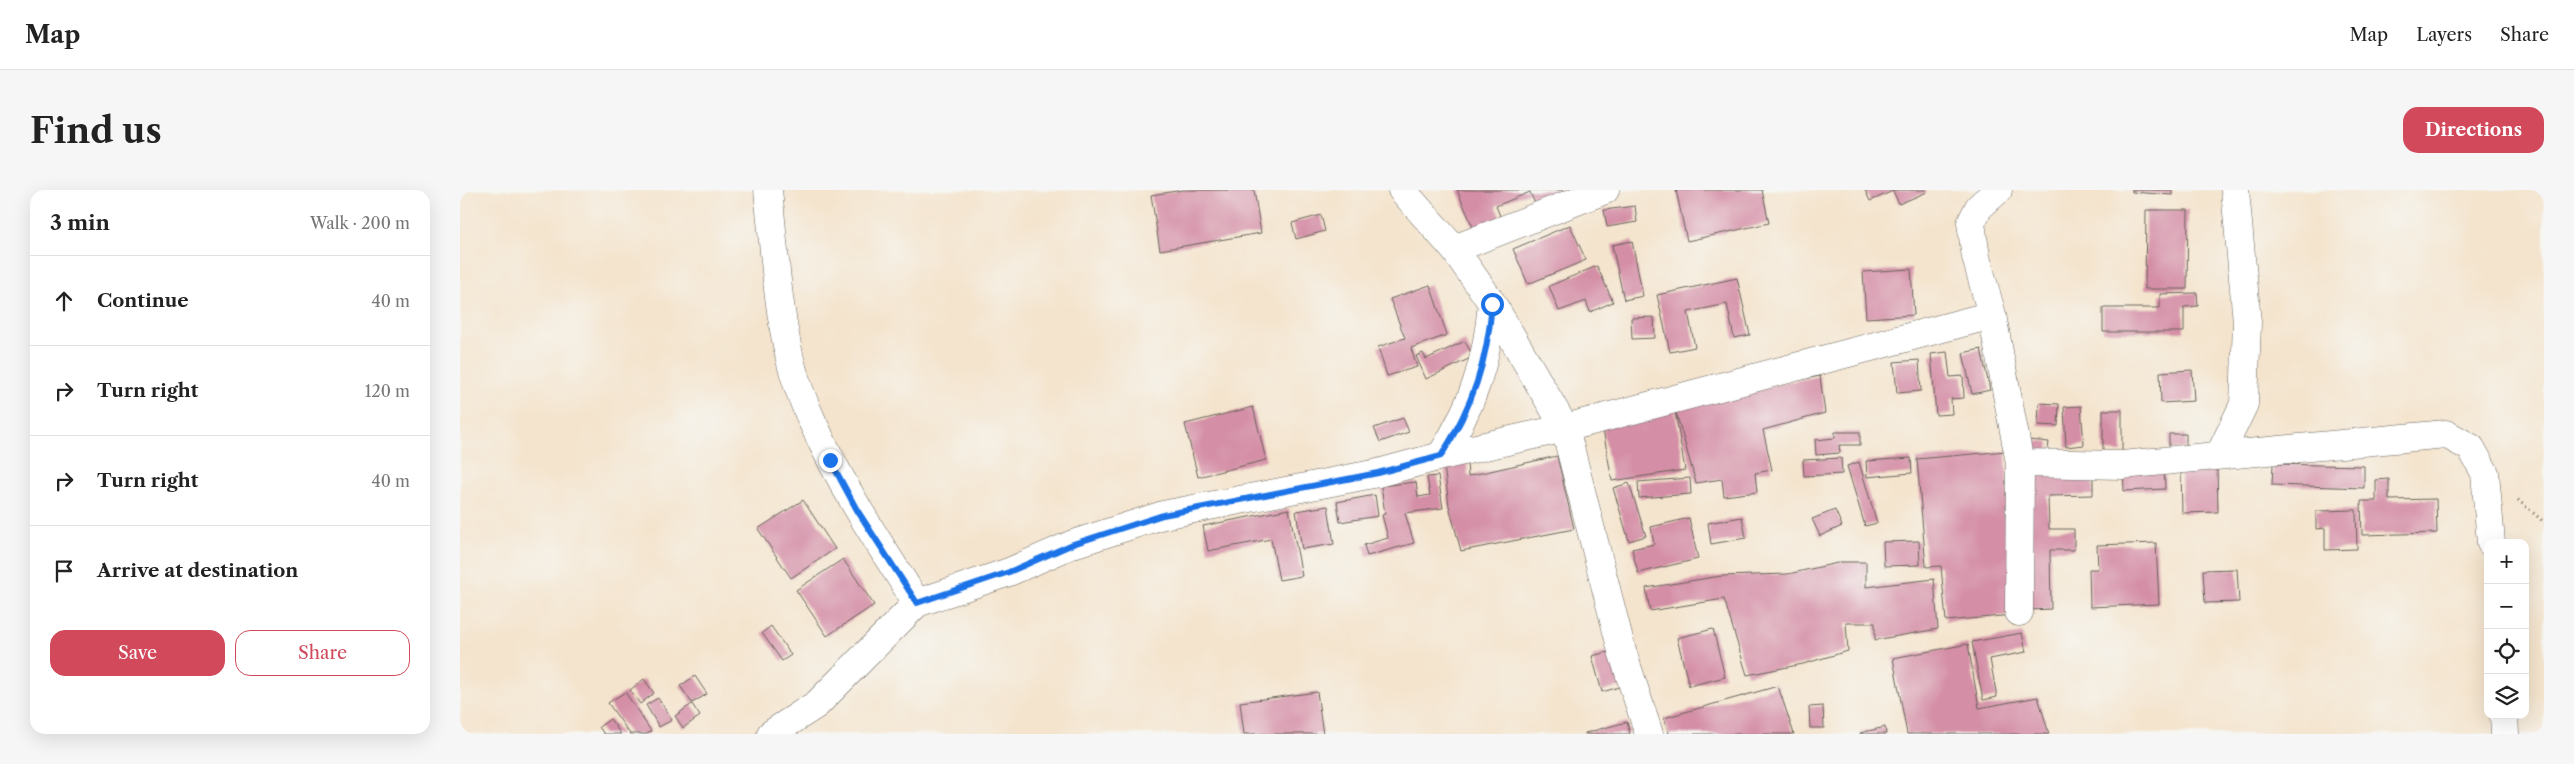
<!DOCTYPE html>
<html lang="en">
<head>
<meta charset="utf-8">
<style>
  body { margin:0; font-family:"Libre Caslon Text",serif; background:#f6f6f6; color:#222 }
  .controls { position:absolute; right:15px; bottom:15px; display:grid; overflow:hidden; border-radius:10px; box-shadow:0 5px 20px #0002 }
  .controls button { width:45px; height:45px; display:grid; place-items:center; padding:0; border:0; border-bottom:1px solid #e0e0e0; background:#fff; color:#222; font:25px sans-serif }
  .stop { position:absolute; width:15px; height:15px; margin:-11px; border:4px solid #1a73e8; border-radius:50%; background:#fff }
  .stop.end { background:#1a73e8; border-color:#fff; box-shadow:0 1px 5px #0008 }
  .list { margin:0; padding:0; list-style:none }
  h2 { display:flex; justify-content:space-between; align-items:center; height:65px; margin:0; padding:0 20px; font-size:21px }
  h2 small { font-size:16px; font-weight:400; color:#767676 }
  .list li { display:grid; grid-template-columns:32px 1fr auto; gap:15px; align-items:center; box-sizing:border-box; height:90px; padding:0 20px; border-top:1px solid #e0e0e0 }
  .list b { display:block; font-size:19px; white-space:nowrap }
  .list em { font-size:16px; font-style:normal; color:#767676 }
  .actions { display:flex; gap:10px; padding:15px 20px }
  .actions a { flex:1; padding:11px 0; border:1px solid #d1495b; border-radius:15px; text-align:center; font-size:18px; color:#d1495b }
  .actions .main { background:#d1495b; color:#fff }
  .icon { flex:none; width:28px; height:28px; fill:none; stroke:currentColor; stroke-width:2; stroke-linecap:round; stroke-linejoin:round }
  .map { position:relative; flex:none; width:2084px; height:544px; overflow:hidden; border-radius:15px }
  header { display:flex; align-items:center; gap:30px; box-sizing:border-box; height:70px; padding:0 25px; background:#fff; border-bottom:1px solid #e0e0e0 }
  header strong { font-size:24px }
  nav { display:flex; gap:28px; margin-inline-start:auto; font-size:18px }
  .intro { display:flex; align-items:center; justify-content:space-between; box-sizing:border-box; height:120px; padding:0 30px }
  h1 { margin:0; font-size:35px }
  .button { padding:12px 22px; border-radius:15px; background:#d1495b; color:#fff; font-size:18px; font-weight:700 }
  main { display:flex; gap:30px; padding:0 30px }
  aside { flex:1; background:#fff; border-radius:15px; box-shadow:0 5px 20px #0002 }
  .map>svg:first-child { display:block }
</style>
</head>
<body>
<header>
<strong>Map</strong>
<nav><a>Map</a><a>Layers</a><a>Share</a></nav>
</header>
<div class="intro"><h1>Find us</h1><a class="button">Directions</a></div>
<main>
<aside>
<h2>3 min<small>Walk · 200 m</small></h2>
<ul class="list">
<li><svg class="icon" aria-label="ahead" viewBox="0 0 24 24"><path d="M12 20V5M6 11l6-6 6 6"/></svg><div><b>Continue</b></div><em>40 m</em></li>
<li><svg class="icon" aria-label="right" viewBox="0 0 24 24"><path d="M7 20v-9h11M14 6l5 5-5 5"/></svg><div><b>Turn right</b></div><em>120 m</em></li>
<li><svg class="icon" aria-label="right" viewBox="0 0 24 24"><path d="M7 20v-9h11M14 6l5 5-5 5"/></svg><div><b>Turn right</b></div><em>40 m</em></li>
<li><svg class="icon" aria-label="arrive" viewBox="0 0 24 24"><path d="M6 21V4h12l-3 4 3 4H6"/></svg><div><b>Arrive at destination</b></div></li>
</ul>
<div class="actions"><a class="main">Save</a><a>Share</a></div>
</aside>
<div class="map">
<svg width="2084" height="544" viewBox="0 0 2084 544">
  <rect width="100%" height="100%" fill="#f6f6f2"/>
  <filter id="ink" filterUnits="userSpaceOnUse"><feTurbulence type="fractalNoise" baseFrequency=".02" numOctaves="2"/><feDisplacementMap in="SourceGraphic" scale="10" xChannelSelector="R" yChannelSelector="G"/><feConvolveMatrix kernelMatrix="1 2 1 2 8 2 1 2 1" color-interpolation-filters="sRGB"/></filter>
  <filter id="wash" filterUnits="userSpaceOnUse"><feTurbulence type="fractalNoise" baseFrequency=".0096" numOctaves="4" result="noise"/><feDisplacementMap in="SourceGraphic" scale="20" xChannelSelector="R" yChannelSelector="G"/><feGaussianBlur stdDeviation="1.12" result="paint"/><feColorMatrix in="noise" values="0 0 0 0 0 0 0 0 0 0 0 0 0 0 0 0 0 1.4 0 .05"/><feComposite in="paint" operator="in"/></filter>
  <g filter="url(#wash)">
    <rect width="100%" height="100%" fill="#f4e4cd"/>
    <g id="blocks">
      <path fill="#d48ea6" d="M723,0H794L801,43L700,60L691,5Z
        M997,0H1103L1105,4L1076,16L1070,2L1036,16L1042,31L1015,42Z
        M1216,0H1302L1309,33L1227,51Z
        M1405,0H1466L1467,2L1439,14L1433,1L1410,11Z
        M1672,0H1712V5L1672,2Z
        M1175,16L1177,32L1147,37L1144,20Z
        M1686,20H1728L1727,99H1685Z
        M861,25L865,41L836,49L832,33Z
        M1110,35L1126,70L1068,94L1053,59Z
        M1172,51L1183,106L1164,110L1152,55Z
        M1137,76L1153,112L1130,122L1126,111L1099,121L1089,96Z
        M1451,79L1454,125L1406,128L1403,82Z
        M1277,88L1290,145L1274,148L1267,114L1228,122L1235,157L1210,162L1197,105Z
        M970,95L987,145L951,158L957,177L927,186L918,157L945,148L930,109Z
        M1737,103L1738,116L1724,117V142H1643V118H1700V104Z
        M1194,127L1195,148L1172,149L1171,128Z
        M1005,151L1013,167L966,189L956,166L963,163L966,169Z
        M1521,159L1530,200L1512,204L1503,163Z
        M1487,162L1490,187L1503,186L1504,208L1491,209L1492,224L1476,225L1471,164Z
        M1459,170L1461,201L1437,203L1434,172Z
        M1732,180L1734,211L1701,213L1700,182Z
        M1360,186L1365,223L1303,240L1312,280L1295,283L1297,302L1264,306L1262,289L1236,293L1214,215L1225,280L1152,291L1140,222L1293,199Z
        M1579,213L1599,214L1598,236L1578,235Z
        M1621,216L1624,255L1606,257L1604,217Z
        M793,217L806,270L738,287L725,234Z
        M1643,220H1662V262L1643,261Z
        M943,228L949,242L920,252L914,238Z
        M1375,242H1400V255H1379L1380,263L1356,265L1355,250L1375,248Z
        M1709,244H1726V259H1709Z
        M1569,250L1589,252L1587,266L1567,264Z
        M1546,261L1553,425L1486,431L1481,376L1466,377L1457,269Z
        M1097,266L1114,339L1001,361L989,316L984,275L1007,273L1008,286Z
        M1381,268L1382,284L1344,286L1343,270Z
        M1451,268L1452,283L1407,287L1406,271Z
        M1399,272L1417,333L1405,336L1387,276Z
        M1704,273L1705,299L1664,301L1663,274Z
        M1813,274L1904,276V298L1812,295Z
        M1721,279H1757L1758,322L1722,323Z
        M1633,285V305L1588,306L1589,339H1614V360H1590L1591,419L1570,420L1568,286Z
        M978,286L983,318L945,323L954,353L907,366L904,355L928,348L922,325L925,324L921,296L956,292L958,307L970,305L967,287Z
        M1230,288L1231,304L1179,308L1178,292Z
        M1929,289V310L1976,309L1977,343L1902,345L1901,311H1916V290Z
        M1169,293L1186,346L1169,351L1153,298Z
        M915,305L918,326L880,332L877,312Z
        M343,310L375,359L331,388L298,339Z
        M868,316L874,354L842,359L836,321Z
        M829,319L842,386L819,390L811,349L748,361L743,336Z
        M1375,320L1382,336L1360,346L1352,329Z
        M1896,320L1897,359L1865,360V338L1856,339V321Z
        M1282,327L1286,348L1251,354L1248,333Z
        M1229,328L1238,369L1178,383L1172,359L1194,354L1191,337Z
        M1459,351L1460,375L1424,376L1423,352Z
        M1696,353L1699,414L1630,417L1629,379H1638L1637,355Z
        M383,369L414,415L367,446L336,400Z
        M1382,372H1406V397L1474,389L1478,439L1415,450V433H1386L1388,461L1343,474L1287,485L1264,409L1190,421L1186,398L1261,386L1328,384Z
        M1777,379L1779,412L1745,413L1743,380Z
        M311,436L331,465L322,471L302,443Z
        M1253,439L1265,487L1229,496L1217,448Z
        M1562,443L1566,462L1530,469L1537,507L1523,510L1512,452Z
        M1508,454L1519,518L1578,507L1589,544H1447L1433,468Z
        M1171,456L1180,491L1142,502L1132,466Z
        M235,486L247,504L232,513L220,496Z
        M184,489L194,503L180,514L170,500Z
        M1318,496L1334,544H1209L1204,528Z
        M165,502L191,541L187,544H170L148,513Z
        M857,502L863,544H784L780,512Z
        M198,508L212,530L199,537L186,515Z
        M232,514L240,526L223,538L215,526Z
        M1363,516L1364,538H1350L1349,517Z
        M150,529L161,544H144L139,537Z
        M1167,532L1170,544H1125V543Z
        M1425,537L1426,544H1400V543Z"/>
    </g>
  </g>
  <g filter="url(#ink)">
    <use href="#blocks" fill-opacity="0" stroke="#68625a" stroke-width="1"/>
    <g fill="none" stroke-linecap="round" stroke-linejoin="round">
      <defs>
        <path id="minor" d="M308,0C314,56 317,114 330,169C335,191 344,213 353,233C382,297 419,354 457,413
          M942,0L994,59L1032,113L1105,238L1532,125
          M1538,0L1519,17L1511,33L1516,67L1532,125L1560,273L1559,422
          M994,59L1145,0
          M1760,264L1784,214L1787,132L1775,0
          M981,266C1013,215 1027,173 1032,113
          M1560,273L1662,275L1986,244L2011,258L2025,283L2031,353
          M2044,525L2045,544
          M311,544L357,514L457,413L549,382L613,354L703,325L918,283L981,266L1105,238L1162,461L1189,544"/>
      </defs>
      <use href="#minor" stroke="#68625a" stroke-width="29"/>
      <path stroke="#68625a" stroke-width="3" stroke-dasharray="1 4" stroke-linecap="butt" d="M2058,310L2084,332"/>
      <use href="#minor" stroke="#fff" stroke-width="28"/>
    </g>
  </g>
  <g fill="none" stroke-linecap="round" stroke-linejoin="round" filter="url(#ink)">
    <path stroke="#1a73e8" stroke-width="6" d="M370,270L397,320L457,413L549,382L613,354L703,325L918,283L981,266C1013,215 1027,173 1032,114"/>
  </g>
</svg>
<div class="controls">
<button>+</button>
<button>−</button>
<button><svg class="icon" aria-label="locate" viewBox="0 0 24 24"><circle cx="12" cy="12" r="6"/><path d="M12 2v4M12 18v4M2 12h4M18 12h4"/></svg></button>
<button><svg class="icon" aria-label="layers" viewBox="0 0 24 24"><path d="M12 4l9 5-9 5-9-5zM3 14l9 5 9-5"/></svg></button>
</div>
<div class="stop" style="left:1032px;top:114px"></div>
<div class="stop end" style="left:370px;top:270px"></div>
</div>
</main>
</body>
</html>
